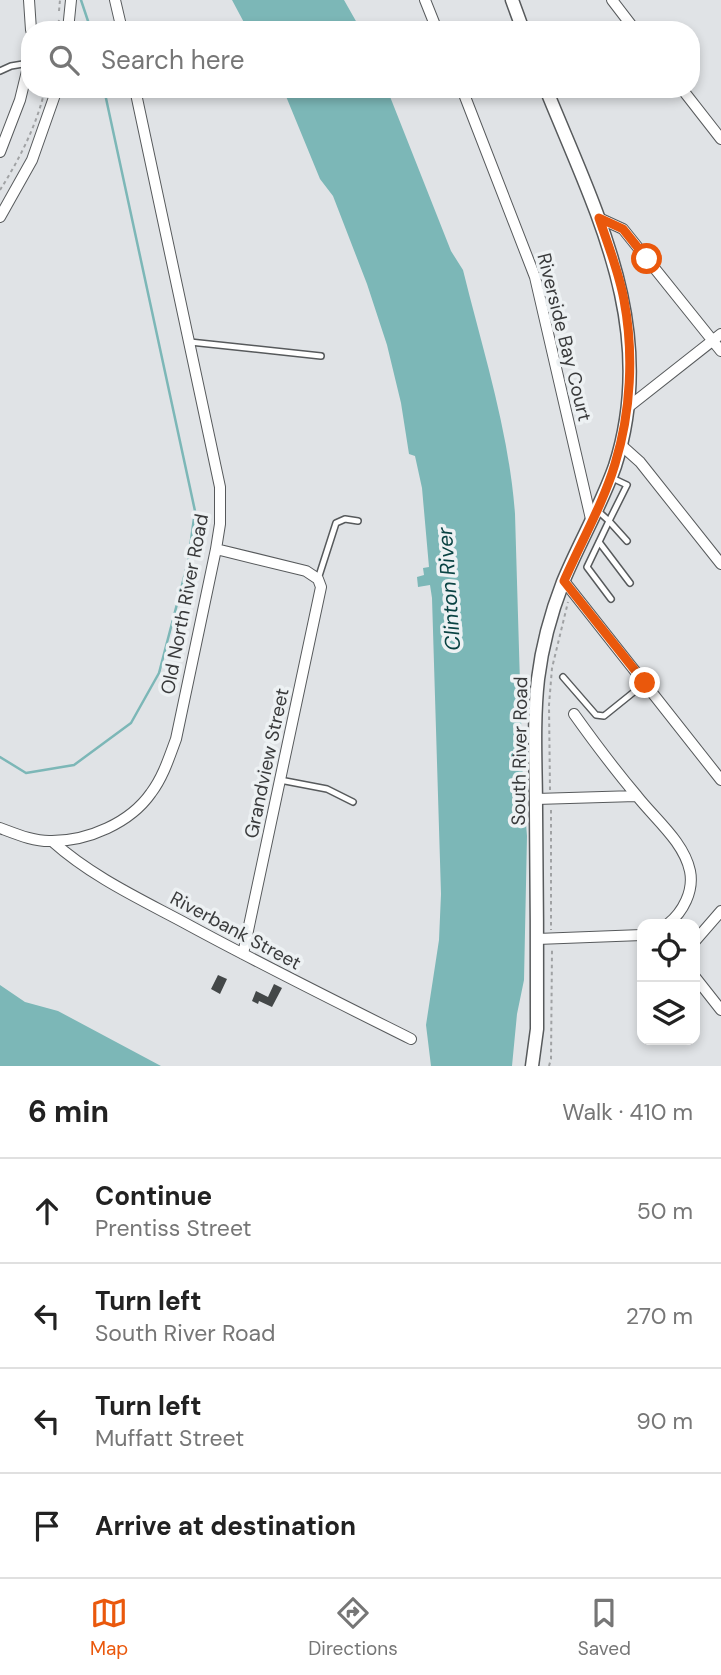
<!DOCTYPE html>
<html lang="en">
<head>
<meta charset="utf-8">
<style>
  body { margin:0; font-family:"DM Sans",sans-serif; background:#f6f6f6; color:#222 }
  .controls { position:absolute; right:21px; bottom:21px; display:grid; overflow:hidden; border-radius:14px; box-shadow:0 4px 10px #0003 }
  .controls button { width:63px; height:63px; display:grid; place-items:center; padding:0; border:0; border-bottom:2px solid #e0e0e0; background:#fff; color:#222; font:35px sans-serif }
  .stop { position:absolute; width:21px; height:21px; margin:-16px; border:5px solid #ea580c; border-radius:50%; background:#fff }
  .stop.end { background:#ea580c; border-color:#fff; box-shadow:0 2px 7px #0008 }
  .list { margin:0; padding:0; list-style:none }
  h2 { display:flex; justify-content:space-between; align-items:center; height:91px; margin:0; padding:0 28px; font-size:30px }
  h2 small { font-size:23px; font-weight:400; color:#767676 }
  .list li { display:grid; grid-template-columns:46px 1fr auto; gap:21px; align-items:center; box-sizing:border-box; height:105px; padding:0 28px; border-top:2px solid #e0e0e0 }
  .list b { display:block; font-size:26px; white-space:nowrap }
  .list p { margin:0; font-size:23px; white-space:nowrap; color:#767676 }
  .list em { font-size:23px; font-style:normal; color:#767676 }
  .icon { flex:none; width:38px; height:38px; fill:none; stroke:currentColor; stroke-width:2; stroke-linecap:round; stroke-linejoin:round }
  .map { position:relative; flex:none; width:721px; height:1066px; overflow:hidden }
  .search { position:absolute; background:#fff; box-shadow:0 4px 10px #0003; left:21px; right:21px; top:21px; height:77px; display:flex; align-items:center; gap:18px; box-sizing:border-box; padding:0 24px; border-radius:28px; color:#767676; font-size:26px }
  .sheet { height:511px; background:#fff }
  nav { display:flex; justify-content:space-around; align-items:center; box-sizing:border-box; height:98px; border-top:2px solid #e0e0e0; background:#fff; font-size:19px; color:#767676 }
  nav a { display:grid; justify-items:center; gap:4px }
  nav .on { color:#ea580c }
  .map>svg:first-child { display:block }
</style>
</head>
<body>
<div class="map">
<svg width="721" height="1066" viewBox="0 0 721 1066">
  <rect width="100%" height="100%" fill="#e0e3e6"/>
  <path fill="#7cb7b7" d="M232,0H344L361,30H248Z
    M283,89H387L451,251L463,270C483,351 509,431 515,514L523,785L527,836L524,980L517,1014L512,1066H431L426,1025L439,940L441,894L432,598L430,585L418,587L417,577L424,575L423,568L429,567L422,488L415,456L409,454L401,403L387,345L367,284L333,196L320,179Z
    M0,985L25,1002L58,1011L161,1066H0Z"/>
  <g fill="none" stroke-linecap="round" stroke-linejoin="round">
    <path stroke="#7cb7b7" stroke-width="2.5" d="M81,0L91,30
      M0,757L26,773L74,765L131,723L159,673L188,562L195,511L104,89"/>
  </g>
  <path fill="#434748" d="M218,975L227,979L220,994L211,989Z
    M274,984L282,988L272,1007L259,1001L258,1004L252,1001L256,991L268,997Z"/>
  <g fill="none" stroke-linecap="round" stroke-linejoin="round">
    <defs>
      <path id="service" d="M0,71L11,66L29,63
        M190,342L321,356
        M598,511L609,521L627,485L610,477
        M599,542L630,583
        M318,579L336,523L345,519L358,521
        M611,599L587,567L609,521L627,541
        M563,677L596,715L604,716L645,683
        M280,780L327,789L353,802"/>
      <path id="minor" d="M29,0L31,30
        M115,0L122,30
        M425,0L437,30
        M612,0L635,30
        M68,30L71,0
        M462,89L535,277L591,519
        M682,89L721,139
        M0,152L20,100L30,59
        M0,217L32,160L57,89
        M599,218L623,229L721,351
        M627,408L721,334
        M621,445L640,462L721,564
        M216,549L306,571L318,579L321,587L243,954
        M564,581L721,780
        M574,714C594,742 615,770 637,796C655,819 684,842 690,871C694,891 683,912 668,924
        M536,799L636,796
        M0,828C16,834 35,842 52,841C88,841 130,823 151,793C163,777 169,758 176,739L216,549L220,524V487L135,89
        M52,841C91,876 138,898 183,922C258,963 335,1001 411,1039
        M537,939L642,935
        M695,941L721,911
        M695,977L721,1010"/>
      <path id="tertiary" d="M512,0L523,30
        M532,1066L537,1029C537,957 537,884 536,812C536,768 533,723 538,679C542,646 551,613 563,582C579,543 601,506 615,466C659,329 596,212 546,89"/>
    </defs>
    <use href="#service" stroke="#575a5c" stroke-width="8"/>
    <use href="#minor" stroke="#575a5c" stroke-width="12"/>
    <use href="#tertiary" stroke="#575a5c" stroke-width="15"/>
    <path stroke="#a0a2a4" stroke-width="2" stroke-dasharray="3.5 3.5" stroke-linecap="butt" d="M59,11L60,0
      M57,30L59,20
      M0,190C19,160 37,125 45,89
      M550,790L549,705L552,668L568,602
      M551,810V930
      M549,1066L551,1059L552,950"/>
    <use href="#service" stroke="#fff" stroke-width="5"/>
    <use href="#minor" stroke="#fff" stroke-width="10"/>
    <use href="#tertiary" stroke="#fff" stroke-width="12"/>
  </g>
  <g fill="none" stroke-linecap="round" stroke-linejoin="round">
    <path stroke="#ea580c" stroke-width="9" d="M645,683L564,581C581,542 603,504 615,464C631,412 634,353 624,300C619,272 608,245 599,218L623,229L647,259"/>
  </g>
  <g text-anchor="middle" stroke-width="7" stroke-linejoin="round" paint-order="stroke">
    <g font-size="19" fill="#393a3b" stroke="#edf1f3">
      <text transform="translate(565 337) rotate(76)" y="7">Riverside Bay Court</text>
      <text transform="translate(184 604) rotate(-79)" y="7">Old North River Road</text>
      <text transform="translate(519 751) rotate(-89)" y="7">South River Road</text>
      <text transform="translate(266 763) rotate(-78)" y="7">Grandview Street</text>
      <text transform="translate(236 930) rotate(28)" y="7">Riverbank Street</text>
    </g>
    <g font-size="21" font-style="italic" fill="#094242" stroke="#edf1f3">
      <text transform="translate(449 589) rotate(-94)" y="7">Clinton River</text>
    </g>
  </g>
</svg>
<div class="controls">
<button><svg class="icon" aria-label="locate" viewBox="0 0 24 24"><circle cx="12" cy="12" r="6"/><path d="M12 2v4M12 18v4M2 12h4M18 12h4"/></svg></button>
<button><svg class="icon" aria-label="layers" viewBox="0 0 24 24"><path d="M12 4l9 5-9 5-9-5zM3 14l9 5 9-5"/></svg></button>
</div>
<div class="stop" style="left:647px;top:259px"></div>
<div class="stop end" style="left:645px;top:683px"></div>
<div class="search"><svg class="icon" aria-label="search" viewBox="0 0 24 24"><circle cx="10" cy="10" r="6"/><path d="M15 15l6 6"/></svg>Search here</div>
</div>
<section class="sheet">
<h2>6 min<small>Walk · 410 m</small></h2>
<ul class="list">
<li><svg class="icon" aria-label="ahead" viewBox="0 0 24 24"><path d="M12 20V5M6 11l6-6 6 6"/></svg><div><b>Continue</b><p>Prentiss Street</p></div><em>50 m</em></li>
<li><svg class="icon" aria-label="left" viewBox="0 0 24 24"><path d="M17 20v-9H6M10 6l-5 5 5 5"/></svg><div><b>Turn left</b><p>South River Road</p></div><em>270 m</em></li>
<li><svg class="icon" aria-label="left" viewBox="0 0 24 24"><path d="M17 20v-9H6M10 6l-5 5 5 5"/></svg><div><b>Turn left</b><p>Muffatt Street</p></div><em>90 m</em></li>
<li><svg class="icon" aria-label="arrive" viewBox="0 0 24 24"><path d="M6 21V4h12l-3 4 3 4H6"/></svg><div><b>Arrive at destination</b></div></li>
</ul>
</section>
<nav>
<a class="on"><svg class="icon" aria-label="map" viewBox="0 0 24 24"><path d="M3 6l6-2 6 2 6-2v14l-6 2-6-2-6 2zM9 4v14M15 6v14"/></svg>Map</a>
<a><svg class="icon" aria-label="directions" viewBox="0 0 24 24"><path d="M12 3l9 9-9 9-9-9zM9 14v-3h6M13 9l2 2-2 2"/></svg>Directions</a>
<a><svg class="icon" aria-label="saved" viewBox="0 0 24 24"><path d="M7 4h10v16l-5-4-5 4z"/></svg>Saved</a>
</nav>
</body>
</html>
